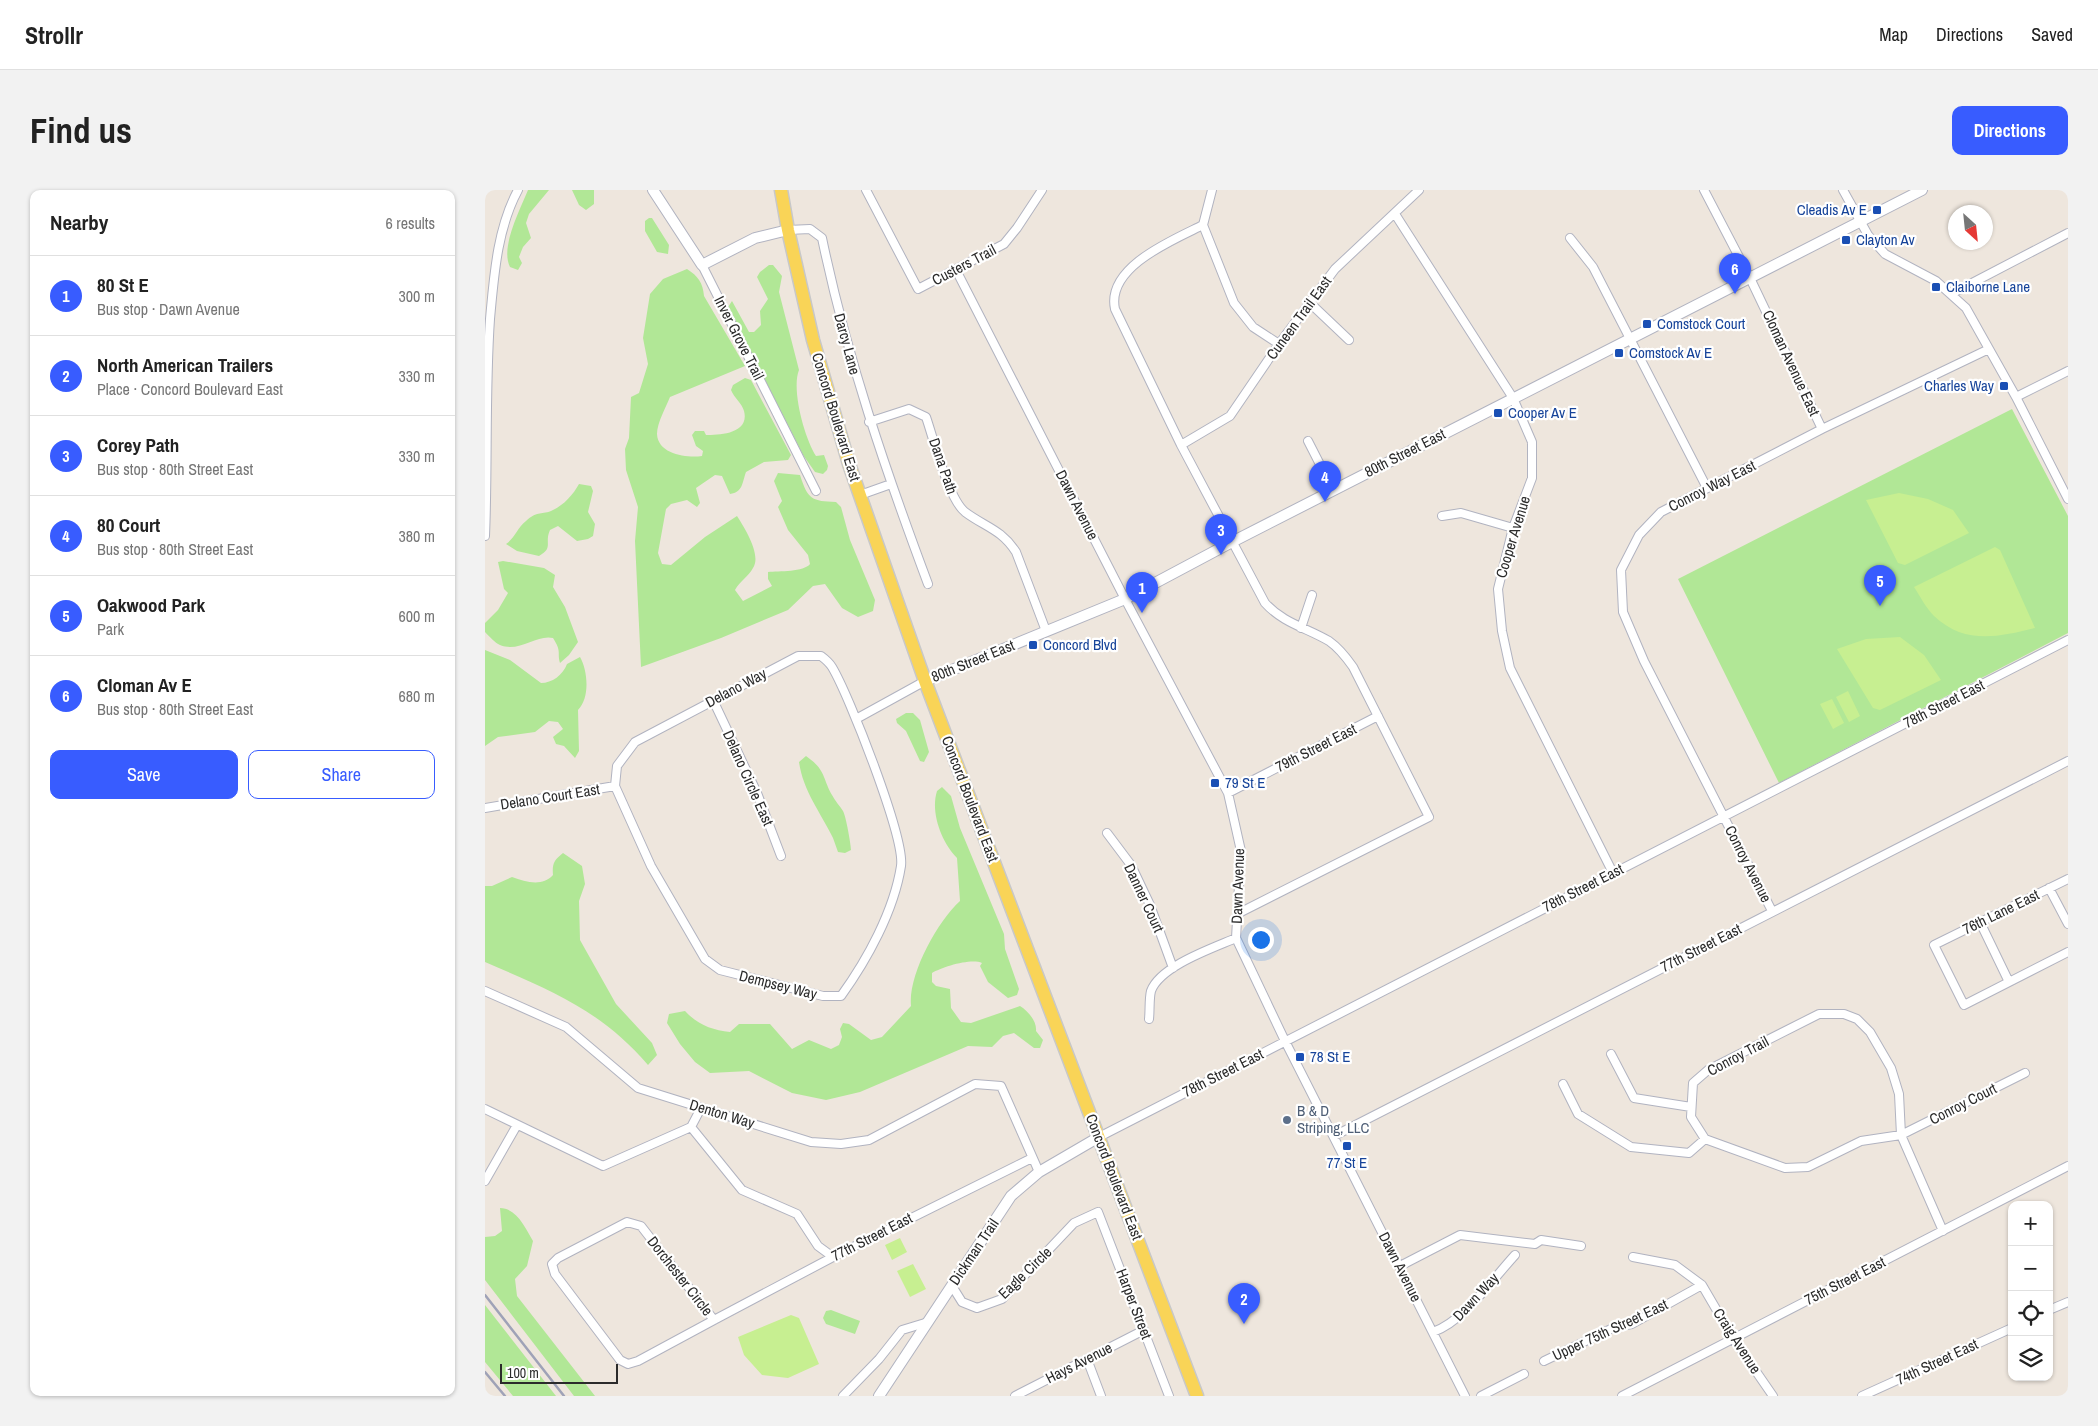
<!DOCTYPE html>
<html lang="en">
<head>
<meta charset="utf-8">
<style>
  body { margin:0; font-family:"Archivo Narrow",sans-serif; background:#f2f2f2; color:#222 }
  .controls { position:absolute; right:15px; bottom:15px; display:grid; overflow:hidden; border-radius:10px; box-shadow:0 1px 4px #0004 }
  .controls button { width:45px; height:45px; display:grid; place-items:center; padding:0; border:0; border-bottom:1px solid #e0e0e0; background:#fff; color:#222; font:25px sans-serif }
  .compass { position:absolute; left:1463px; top:15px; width:45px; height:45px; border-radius:50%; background:#fff; box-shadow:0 1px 4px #0004; rotate:153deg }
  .scale { position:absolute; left:15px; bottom:12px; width:118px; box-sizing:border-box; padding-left:5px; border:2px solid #2b2b2b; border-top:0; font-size:14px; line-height:18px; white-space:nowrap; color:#2b2b2b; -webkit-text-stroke:4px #fff; paint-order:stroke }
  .you { position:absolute; left:775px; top:749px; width:18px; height:18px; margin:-12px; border:4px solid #fff; border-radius:50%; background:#1a73e8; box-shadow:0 0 0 8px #1a73e833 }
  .badge { display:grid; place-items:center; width:32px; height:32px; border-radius:50%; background:#385cff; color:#fff; font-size:16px; font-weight:700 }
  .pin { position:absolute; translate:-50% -41px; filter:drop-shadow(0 1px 2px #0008) }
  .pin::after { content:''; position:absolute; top:26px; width:18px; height:15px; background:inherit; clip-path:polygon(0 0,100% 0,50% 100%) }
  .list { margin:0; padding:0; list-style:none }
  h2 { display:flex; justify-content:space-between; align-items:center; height:65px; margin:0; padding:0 20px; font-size:21px }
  h2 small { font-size:16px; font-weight:400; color:#767676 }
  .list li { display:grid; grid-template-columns:32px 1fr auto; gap:15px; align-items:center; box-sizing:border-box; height:80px; padding:0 20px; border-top:1px solid #e0e0e0 }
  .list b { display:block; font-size:19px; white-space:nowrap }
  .list p { margin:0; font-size:16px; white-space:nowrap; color:#767676 }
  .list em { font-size:16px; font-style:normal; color:#767676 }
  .actions { display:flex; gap:10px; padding:15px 20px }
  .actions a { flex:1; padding:11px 0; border:1px solid #385cff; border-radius:10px; text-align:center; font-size:18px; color:#385cff }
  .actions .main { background:#385cff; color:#fff }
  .icon { flex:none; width:28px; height:28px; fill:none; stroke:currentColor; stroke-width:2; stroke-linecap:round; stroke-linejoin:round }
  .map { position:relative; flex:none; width:1583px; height:1206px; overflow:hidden; border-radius:10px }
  header { display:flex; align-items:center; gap:30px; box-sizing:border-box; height:70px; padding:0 25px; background:#fff; border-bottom:1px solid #e0e0e0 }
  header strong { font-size:24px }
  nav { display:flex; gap:28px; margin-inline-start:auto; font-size:18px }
  .intro { display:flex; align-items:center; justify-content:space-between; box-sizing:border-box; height:120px; padding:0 30px }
  h1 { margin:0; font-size:35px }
  .button { padding:12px 22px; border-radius:10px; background:#385cff; color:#fff; font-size:18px; font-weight:700 }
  main { display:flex; gap:30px; padding:0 30px }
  aside { flex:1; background:#fff; border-radius:10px; box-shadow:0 1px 4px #0004 }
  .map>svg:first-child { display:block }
</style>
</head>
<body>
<header>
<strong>Strollr</strong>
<nav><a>Map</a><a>Directions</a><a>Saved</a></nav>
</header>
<div class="intro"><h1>Find us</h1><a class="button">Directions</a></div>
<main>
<aside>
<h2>Nearby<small>6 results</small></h2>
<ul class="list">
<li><span class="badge">1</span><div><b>80 St E</b><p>Bus stop · Dawn Avenue</p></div><em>300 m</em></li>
<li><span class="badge">2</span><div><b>North American Trailers</b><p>Place · Concord Boulevard East</p></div><em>330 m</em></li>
<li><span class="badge">3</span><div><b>Corey Path</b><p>Bus stop · 80th Street East</p></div><em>330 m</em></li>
<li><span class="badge">4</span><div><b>80 Court</b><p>Bus stop · 80th Street East</p></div><em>380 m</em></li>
<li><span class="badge">5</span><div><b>Oakwood Park</b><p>Park</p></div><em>600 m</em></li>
<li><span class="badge">6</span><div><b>Cloman Av E</b><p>Bus stop · 80th Street East</p></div><em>680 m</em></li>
</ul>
<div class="actions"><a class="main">Save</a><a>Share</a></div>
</aside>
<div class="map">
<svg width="1583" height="1206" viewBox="0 0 1583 1206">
  <rect width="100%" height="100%" fill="#eee6dd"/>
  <path fill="#b1e796" d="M43,0H64L44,24L41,33L46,48L38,57L34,67L37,73L33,80L25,77C15,57 35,20 43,0Z
    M87,0H109V14L101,20L94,15Z
    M164,28H167L184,55L183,64L172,62L160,41V31Z
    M284,75H288L297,86L294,102L314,180C306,200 320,249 331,266L339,265L343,276L342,280L338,284L330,282L318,265L243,117L247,111L264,142H269L276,135L275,121L283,109L272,87L275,82Z
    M202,79C213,86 218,93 219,106L260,176L185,207C181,217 172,233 172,244C173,265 203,268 217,266L218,261L211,256L207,245L210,241H219L221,245C234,245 265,244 259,221C257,213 249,208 246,200L248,195L260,188L266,190L306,265L303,270L279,272L261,282C257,293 258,302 245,304L237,286L230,285L211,298L215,313L212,317L202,310L186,314L181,319L173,363L177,374L186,375L220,347L252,326C259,337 277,365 268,378C263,387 255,391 250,400L258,411L287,396L283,389V382C294,381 319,382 325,374L323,365L303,340L293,317L297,311L289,291L293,283L315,285C323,310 327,311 351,312L356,317L365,350L390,410L388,421L373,427L357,418L340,394L328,396L303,420L236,448L156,477L150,351L153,317L141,280L140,259L144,248L146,207L154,203L163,174L158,148L165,104L178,89Z
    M1527,219L1583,326V443L1294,593L1193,389Z
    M94,294L106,296L108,301L103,322L110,334L108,346L103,349L92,351L73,336L65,340C59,353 69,358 54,366L32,361L21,354C30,348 32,338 41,331C52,321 55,325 66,321C78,316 88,305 94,294Z
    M18,371L59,378L70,385L68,397L80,417L93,452L84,465L75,473C72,462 77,462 68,448C52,444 34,463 15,455C10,453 4,446 0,442V433L13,420L23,403L19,399L13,372Z
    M0,460L25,470L56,493C67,493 78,485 82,474L95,467C103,481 105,508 93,520L94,561L90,568L79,556L71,554L68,547L78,539L73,532L64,531L50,542L13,547L0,556Z
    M421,523H428L435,530L444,562L439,572L435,571L421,541L412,533L411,529Z
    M321,566C341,580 337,587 347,605C350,611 355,616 358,621C361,626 366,655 366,660L360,663L353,662L348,648C336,623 318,601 314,572Z
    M457,597L466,606L475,638L519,744L520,759L534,799L532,805L523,808L503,792L495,776L497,773C486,768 457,777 447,783V792L451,796L465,799L466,818L476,832L486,833L535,816C543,821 552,831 551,841L558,850L555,858H549L529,843L518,846L507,857L483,856L375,902L341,910L307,903L264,881L225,883L210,872L195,854L182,833L184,824L200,821C213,835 227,840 245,842L254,834H285L307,859L324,850L346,859L354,855L357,847L355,839L358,833L364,834L386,850L397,847L426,816C423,785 452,732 475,711L472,668C457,653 445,623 452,601Z
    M78,663L97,676L100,694L94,711L95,750L131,814L167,853L172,865L163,875C116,820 65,800 0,772V696H7L27,687C41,692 57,697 68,685C67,674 69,670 78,663Z
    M15,1018C32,1018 41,1039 48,1051L42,1076L30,1089L32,1106L110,1206H89L0,1090V1047L10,1046L17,1041Z
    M0,1115L71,1206H28L0,1172Z
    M346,1120L375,1131L370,1144L341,1134L338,1128L341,1121Z"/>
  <path fill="#c7ef91" d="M1414,303L1443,309L1468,320L1484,343L1420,375L1413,373L1381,310Z
    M1510,357L1515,360L1550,438C1513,447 1480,455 1449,426C1441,418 1435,406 1429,397Z
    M1415,447L1439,465L1456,490L1395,520L1388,518L1352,459L1381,449Z
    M1363,501L1375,526L1364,532L1351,507Z
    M1347,509L1359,533L1348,539L1335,514Z
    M415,1048L422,1062L407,1070L400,1055Z
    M428,1074L441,1099L425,1107L412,1081Z
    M306,1125L314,1128L334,1174L303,1188L277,1185L259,1165L253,1147Z"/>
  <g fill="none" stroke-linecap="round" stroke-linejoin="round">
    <defs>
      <path id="minor" d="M381,0L433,99L519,54L532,38L557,0
        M727,0L718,35L749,113L768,137L794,154
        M1219,0L1265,88L1337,239
        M1358,0L1383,45L1400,64L1451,91L1481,118L1531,207L1583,309
        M910,24L1028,208L1047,252V288L1028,338L1013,399L1017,441L1025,478L1128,683
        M718,35C688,50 621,77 630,119L696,255L780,413C798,433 822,438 844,451C854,458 861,467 868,477L944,627L754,723
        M303,40L325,39L337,48C362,168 400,279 443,394
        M1085,48L1108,77L1222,298
        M217,75L331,301
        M471,80L640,409L743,603L756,661L751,748L800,851L980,1206
        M1466,104L1583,43
        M825,113L864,150
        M1531,207L1583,181
        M384,232L424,219L441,227C449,250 463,308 480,322C500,337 516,339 531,362L561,441
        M823,251L848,300
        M696,255L745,226L794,154L850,79L934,0
        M375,305L406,294
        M957,326L976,323L1028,338
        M0,346C3,274 0,202 5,129C9,86 12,39 33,0
        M816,438L827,405
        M313,466H336C340,469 344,472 347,477C364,505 420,648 416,676C409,721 382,770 356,806H338L235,780L220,769L166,676L130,596L132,576L150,552Z
        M228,510L272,603L296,666
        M371,529L440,491
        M743,603L893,526
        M0,618L130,596
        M622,643L646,675L665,715L688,778
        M1583,689L1449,755L1479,815L1583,762
        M1564,698L1583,734
        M1287,721L1159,471L1138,422L1136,380L1154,345L1176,322L1337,239L1504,159
        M1495,732L1524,792
        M0,801L81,837L153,898L326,952L356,954L384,950L490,894L516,896L554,982
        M664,829C665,820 664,809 666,801C675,776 728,758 751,748
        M1126,864L1149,908L1206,917
        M1078,894L1093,924L1146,957L1204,963L1220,949
        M0,919L118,976L206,937L216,918
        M206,937L257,1000L312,1024L333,1056L348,1067
        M849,946L1583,571
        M614,947L1583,450
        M0,991L32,935
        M142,1032L156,1036L229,1130L153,1171L143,1174L135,1170L70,1084L67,1074L73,1068Z
        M1458,1041L1416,945L1414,904L1406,878L1385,842L1372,829L1359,824H1334L1223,880L1208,893L1206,927L1220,949L1300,978L1323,977L1376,951L1416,945L1540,883
        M1148,1067L1190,1075L1217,1095L1248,1148L1288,1206
        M915,1076L975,1045L1050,1054L1056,1050L1096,1056
        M467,1096L477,1112L492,1118L517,1109L589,1033L613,1022L684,1206
        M1564,1120L1583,1112
        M229,1130L348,1067L547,968
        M948,1142C979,1131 1007,1090 1030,1065
        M602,1169L616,1206
        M1059,1171L1130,1137L1147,1134L1217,1095
        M358,1206L394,1169L417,1140L440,1133
        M530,1206L659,1140
        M996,1206L1039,1184
        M1137,1206L1583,976
        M1377,1206L1527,1138"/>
      <path id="tertiary" d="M168,0L217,75L270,48L303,40
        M440,491L640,409L747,352L1437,0
        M394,1206L526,1006L554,982L614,947"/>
      <path id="primary" d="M296,0L303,40L328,150L364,274L440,491L712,1206"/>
    </defs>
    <use href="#minor" stroke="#b1b3c0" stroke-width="10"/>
    <use href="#tertiary" stroke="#b1b3c0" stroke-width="12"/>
    <use href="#primary" stroke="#c8c8c8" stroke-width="15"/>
    <use href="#minor" stroke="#fff" stroke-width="8"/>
    <use href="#tertiary" stroke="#fff" stroke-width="10"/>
    <use href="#primary" stroke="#f9d457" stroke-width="12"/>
    <path stroke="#9fa2b7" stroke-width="2.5" d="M0,1105L79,1206
      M0,1182L20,1206"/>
  </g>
  <g fill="#1a4fb4" stroke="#fff" stroke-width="2">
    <rect x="1387" y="15" width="10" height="10" rx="2.5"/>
    <rect x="1356" y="45" width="10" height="10" rx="2.5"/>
    <rect x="1446" y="92" width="10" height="10" rx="2.5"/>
    <rect x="1157" y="129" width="10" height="10" rx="2.5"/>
    <rect x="1129" y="158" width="10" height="10" rx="2.5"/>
    <rect x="1514" y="191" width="10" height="10" rx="2.5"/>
    <rect x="1008" y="218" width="10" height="10" rx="2.5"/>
    <rect x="543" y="450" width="10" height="10" rx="2.5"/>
    <rect x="725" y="588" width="10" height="10" rx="2.5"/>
    <rect x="810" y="862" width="10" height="10" rx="2.5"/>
    <rect x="857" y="951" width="10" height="10" rx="2.5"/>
  </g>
  <circle fill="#5c6f8a" stroke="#fff" stroke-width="2" cx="802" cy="930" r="5"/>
  <g text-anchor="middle" stroke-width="4.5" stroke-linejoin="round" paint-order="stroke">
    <g font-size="15" fill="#164399" stroke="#fff" text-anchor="start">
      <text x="1382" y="25" text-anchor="end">Cleadis Av E</text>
      <text x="1371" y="55">Clayton Av</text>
      <text x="1461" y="102">Claiborne Lane</text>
      <text x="1172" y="139">Comstock Court</text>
      <text x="1144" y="168">Comstock Av E</text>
      <text x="1509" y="201" text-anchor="end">Charles Way</text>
      <text x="1023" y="228">Cooper Av E</text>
      <text x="558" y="460">Concord Blvd</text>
      <text x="740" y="598">79 St E</text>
      <text x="825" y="872">78 St E</text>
      <text x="862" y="978" text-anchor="middle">77 St E</text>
    </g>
    <g font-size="15" fill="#2b2b2b" stroke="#fff">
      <text transform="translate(479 75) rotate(-28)" y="5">Custers Trail</text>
      <text transform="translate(814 128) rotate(-54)" y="5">Cuneen Trail East</text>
      <text transform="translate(254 148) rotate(63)" y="5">Inver Grove Trail</text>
      <text transform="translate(362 154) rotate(75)" y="5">Darcy Lane</text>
      <text transform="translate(1306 173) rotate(65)" y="5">Cloman Avenue East</text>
      <text transform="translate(351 227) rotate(73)" y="5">Concord Boulevard East</text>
      <text transform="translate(920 263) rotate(-27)" y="5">80th Street East</text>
      <text transform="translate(458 276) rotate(71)" y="5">Dana Path</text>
      <text transform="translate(1227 296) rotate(-27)" y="5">Conroy Way East</text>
      <text transform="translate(592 315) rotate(63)" y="5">Dawn Avenue</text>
      <text transform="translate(1028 347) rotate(-73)" y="5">Cooper Avenue</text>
      <text transform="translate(488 471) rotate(-22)" y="5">80th Street East</text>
      <text transform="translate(251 498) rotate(-28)" y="5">Delano Way</text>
      <text transform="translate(1459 514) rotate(-27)" y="5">78th Street East</text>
      <text transform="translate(831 558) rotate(-27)" y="5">79th Street East</text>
      <text transform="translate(263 588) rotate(66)" y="5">Delano Circle East</text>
      <text transform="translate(65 607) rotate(-9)" y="5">Delano Court East</text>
      <text transform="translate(485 609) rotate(69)" y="5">Concord Boulevard East</text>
      <text transform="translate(1263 674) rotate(63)" y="5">Conroy Avenue</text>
      <text transform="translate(753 696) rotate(-88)" y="5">Dawn Avenue</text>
      <text transform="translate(1098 698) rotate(-27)" y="5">78th Street East</text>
      <text transform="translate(659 708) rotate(65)" y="5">Danner Court</text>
      <text transform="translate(1516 722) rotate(-26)" y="5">76th Lane East</text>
      <text transform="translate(1216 758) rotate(-27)" y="5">77th Street East</text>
      <text transform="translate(293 795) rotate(14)" y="5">Dempsey Way</text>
      <text transform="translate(1253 866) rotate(-28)" y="5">Conroy Trail</text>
      <text transform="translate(738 883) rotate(-27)" y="5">78th Street East</text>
      <text transform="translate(1478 914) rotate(-27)" y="5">Conroy Court</text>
      <text transform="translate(237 924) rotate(17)" y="5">Denton Way</text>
      <text transform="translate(629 987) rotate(69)" y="5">Concord Boulevard East</text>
      <text transform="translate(387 1047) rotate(-27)" y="5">77th Street East</text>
      <text transform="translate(489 1062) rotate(-56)" y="5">Dickman Trail</text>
      <text transform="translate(915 1077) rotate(63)" y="5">Dawn Avenue</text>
      <text transform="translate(540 1083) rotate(-44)" y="5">Eagle Circle</text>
      <text transform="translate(195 1086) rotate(52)" y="5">Dorchester Circle</text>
      <text transform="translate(1360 1091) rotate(-27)" y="5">75th Street East</text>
      <text transform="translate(991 1107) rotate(-47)" y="5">Dawn Way</text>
      <text transform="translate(649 1114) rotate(69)" y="5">Harper Street</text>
      <text transform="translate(1125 1140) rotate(-25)" y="5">Upper 75th Street East</text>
      <text transform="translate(1252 1151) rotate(57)" y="5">Craig Avenue</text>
      <text transform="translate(1452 1172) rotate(-25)" y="5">74th Street East</text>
      <text transform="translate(594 1173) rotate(-27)" y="5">Hays Avenue</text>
    </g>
    <g font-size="15" fill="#4e5e75" stroke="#fff" text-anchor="start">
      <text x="812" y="926">B &amp; D<tspan x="812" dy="17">Striping, LLC</tspan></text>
    </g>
  </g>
</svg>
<div class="controls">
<button>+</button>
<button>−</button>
<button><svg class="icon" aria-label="locate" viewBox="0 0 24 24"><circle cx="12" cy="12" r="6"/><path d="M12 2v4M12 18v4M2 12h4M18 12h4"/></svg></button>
<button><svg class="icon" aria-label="layers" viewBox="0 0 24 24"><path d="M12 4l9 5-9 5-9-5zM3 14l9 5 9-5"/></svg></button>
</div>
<svg class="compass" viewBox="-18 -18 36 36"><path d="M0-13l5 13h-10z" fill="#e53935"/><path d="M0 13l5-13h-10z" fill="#767676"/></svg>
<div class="scale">100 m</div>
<div class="you"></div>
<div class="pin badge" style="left:657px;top:423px">1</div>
<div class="pin badge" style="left:759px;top:1134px">2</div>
<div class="pin badge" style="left:736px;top:365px">3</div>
<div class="pin badge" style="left:840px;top:312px">4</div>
<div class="pin badge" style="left:1395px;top:416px">5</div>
<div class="pin badge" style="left:1250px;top:104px">6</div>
</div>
</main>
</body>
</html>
